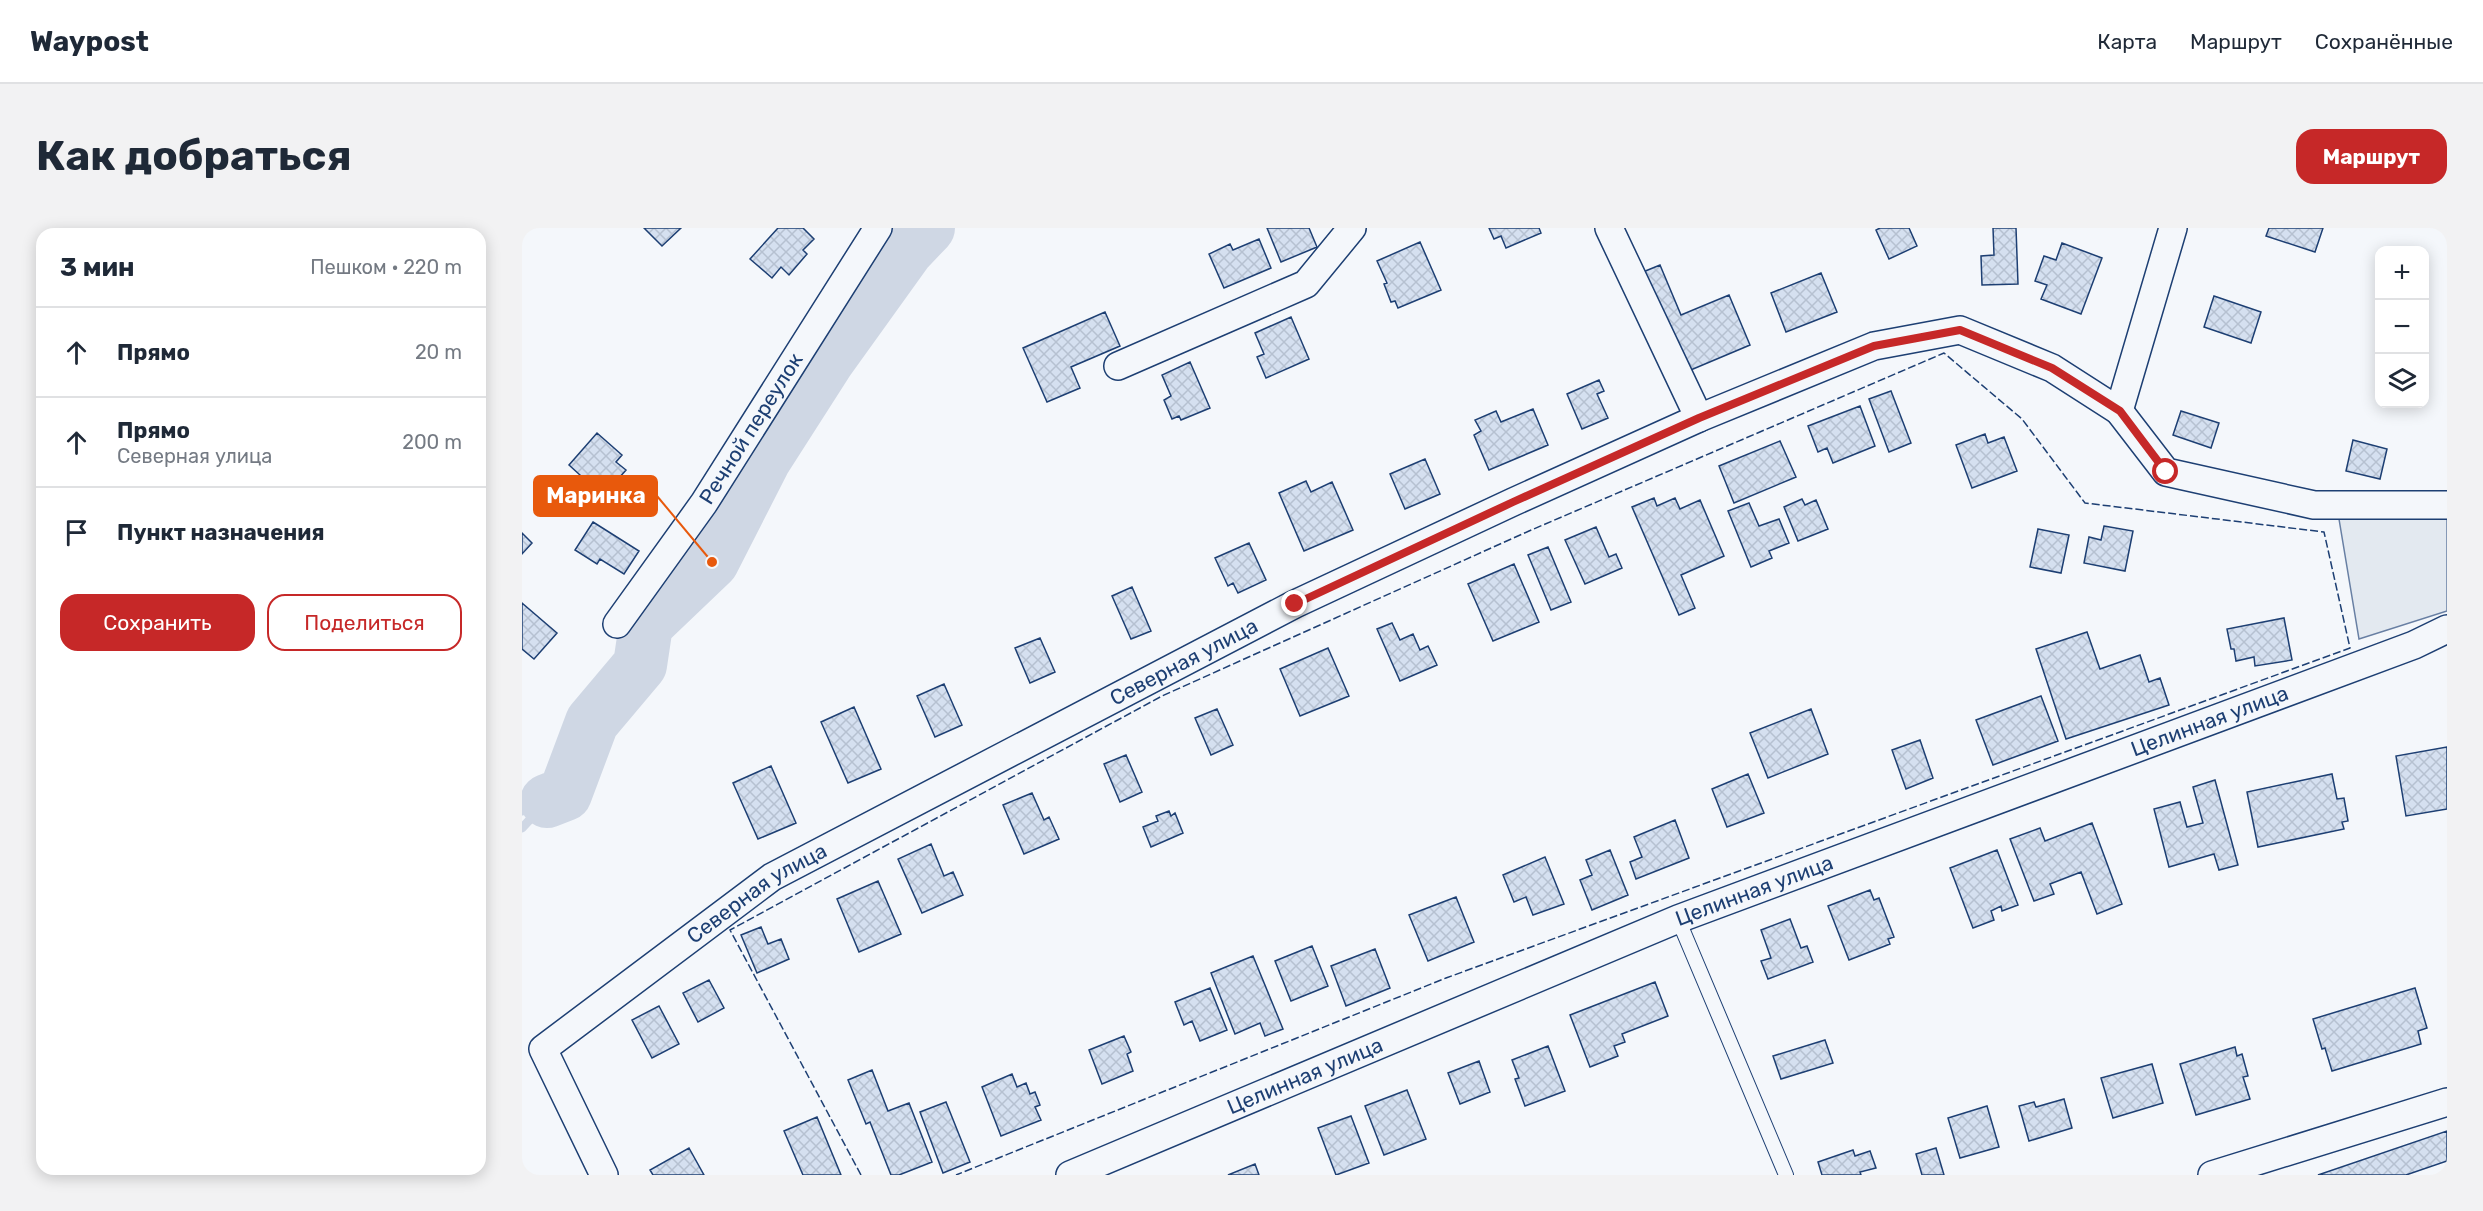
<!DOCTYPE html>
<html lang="ru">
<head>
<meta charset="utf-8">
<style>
  body { margin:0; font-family:Rubik,sans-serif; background:#f2f2f3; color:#1f2937 }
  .controls { position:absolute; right:18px; top:18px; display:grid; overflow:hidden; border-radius:12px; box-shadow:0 3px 15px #0003 }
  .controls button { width:54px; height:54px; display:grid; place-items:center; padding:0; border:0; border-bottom:2px solid #e0e1e3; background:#fff; color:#1f2937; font:30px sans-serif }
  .stop { position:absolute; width:18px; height:18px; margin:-14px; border:4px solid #c62828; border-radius:50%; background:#fff }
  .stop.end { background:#c62828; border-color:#fff; box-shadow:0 2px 6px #0008 }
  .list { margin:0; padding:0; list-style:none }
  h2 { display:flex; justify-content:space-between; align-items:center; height:78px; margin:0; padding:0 24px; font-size:26px }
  h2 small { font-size:20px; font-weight:400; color:#747a83 }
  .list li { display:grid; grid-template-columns:39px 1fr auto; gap:18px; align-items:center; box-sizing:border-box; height:90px; padding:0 24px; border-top:2px solid #e0e1e3 }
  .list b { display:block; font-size:22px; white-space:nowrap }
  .list p { margin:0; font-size:20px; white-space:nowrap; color:#747a83 }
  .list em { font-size:20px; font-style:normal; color:#747a83 }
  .actions { display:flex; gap:12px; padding:18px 24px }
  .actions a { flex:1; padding:14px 0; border:2px solid #c62828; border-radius:18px; text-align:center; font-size:21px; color:#c62828 }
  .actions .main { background:#c62828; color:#fff }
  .icon { flex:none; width:33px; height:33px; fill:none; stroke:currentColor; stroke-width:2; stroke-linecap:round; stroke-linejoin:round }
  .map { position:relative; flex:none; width:1925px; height:947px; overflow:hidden; border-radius:18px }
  header { display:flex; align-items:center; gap:36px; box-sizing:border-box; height:84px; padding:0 30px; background:#fff; border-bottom:2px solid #e0e1e3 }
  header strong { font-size:28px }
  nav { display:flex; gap:33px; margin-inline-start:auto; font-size:21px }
  .intro { display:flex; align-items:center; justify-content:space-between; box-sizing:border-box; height:144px; padding:0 36px }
  h1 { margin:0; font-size:42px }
  .button { padding:15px 27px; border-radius:18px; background:#c62828; color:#fff; font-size:21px; font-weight:700 }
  main { display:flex; gap:36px; padding:0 36px }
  aside { flex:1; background:#fff; border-radius:18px; box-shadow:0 3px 15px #0003 }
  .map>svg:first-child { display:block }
</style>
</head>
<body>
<header>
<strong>Waypost</strong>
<nav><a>Карта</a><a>Маршрут</a><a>Сохранённые</a></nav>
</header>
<div class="intro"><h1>Как добраться</h1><a class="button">Маршрут</a></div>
<main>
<aside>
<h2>3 мин<small>Пешком · 220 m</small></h2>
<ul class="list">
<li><svg class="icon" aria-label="ahead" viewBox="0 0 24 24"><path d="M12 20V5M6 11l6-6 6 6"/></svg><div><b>Прямо</b></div><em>20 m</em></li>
<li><svg class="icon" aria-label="ahead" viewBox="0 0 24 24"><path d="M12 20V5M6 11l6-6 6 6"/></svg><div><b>Прямо</b><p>Северная улица</p></div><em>200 m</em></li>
<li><svg class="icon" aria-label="arrive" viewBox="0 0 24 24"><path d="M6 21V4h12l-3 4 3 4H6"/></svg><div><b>Пункт назначения</b></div></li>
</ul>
<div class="actions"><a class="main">Сохранить</a><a>Поделиться</a></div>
</aside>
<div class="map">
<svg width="1925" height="947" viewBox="0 0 1925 947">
  <defs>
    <pattern id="building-cross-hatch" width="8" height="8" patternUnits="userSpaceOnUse" patternTransform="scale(1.5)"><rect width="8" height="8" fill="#d5e0f0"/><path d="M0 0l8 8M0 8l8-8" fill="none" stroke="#b6c1d1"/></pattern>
  </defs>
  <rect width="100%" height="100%" fill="#f4f7fb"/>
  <path fill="#e3e9f0" stroke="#687fa3" stroke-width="1.5" d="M1925,289V383L1837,411L1817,291Z"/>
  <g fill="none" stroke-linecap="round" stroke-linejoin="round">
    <path stroke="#cfd7e4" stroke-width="9" d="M0,583L23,574
      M0,600L25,573"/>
    <path stroke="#cfd7e4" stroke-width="54" d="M25,573L43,566L70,494L118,437L124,397L190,334L242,232L306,132L385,22L406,0"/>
  </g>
  <path fill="url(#building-cross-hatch)" stroke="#1d3f73" stroke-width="1.5" d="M122,0H159L140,18Z
    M256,0H281L292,11L281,22L285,26L267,47L259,39L250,50L228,31Z
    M745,0H787L795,19L759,34Z
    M967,0H1017L1019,5L984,20L979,8L972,11Z
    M1358,0H1387L1395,18L1367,31L1354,2Z
    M1471,0H1494L1496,56L1460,57L1459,28L1472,27Z
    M1747,0H1801L1793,24L1744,8Z
    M737,11L749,40L702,60L687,26L708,16L711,22Z
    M898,14L919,62L876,80L873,73L869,74L862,56L865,55L855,33Z
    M1540,15L1580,30L1559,86L1519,71L1525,57L1513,53L1522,28L1534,32Z
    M1138,37L1159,87L1207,67L1228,117L1164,144L1121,44Z
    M1299,45L1315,84L1264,104L1249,65Z
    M1692,68L1739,84L1729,115L1682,99Z
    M583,84L598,118L549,139L558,160L525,174L501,120Z
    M769,89L787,131L744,150L735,129L742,126L733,105Z
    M668,134L688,180L659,192L657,188L650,191L642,172L649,168L640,147Z
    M1077,152L1082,163L1075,166L1086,190L1060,201L1045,166Z
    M1369,163L1389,215L1367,224L1347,171Z
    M1338,178L1353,218L1311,235L1305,220L1296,224L1286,198Z
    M1011,181L1026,217L967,242L952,207L959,203L953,192L974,183L979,194Z
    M1659,183L1697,195L1689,220L1651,207Z
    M75,205L100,227L94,234L104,242L81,268L47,237Z
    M1463,206L1466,215L1482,209L1495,243L1450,260L1434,217Z
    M1831,212L1865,221L1858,251L1824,243Z
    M1258,213L1274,249L1212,275L1197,238Z
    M903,231L918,266L883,281L868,246Z
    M784,253L789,264L810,254L831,302L782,323L757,265Z
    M1132,270L1135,278L1153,270L1158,281L1178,272L1202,328L1159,347L1173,380L1157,387L1110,279Z
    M1280,271L1283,277L1294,272L1306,301L1276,313L1262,279Z
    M1227,275L1237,298L1257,291L1267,315L1247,323L1250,330L1229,339L1206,283Z
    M71,294L117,323L102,346L78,331L75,336L53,322Z
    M1582,298L1611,303L1603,343L1562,335L1567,309L1579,312Z
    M1074,299L1087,329L1094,326L1100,340L1063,356L1043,312Z
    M1516,301L1547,307L1539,345L1508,339Z
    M0,305L10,315L0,326Z
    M727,315L744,352L716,365L711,355L706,358L693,330Z
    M1026,319L1049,374L1029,382L1006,327Z
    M992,336L1017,394L971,413L946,356Z
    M610,359L629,403L609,411L590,368Z
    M0,375L35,405L12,431L0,421Z
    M1762,390L1770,432L1733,438L1732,429L1714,433L1712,421H1709L1705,401Z
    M870,395L878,412L891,406L898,422L906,418L915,437L878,453L855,401Z
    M1565,404L1578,441L1618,427L1627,454L1638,450L1647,477L1544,511L1514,421Z
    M518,410L533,444L508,455L493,420Z
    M806,420L827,468L778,488L758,441Z
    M422,456L440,497L413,509L395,468Z
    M1519,468L1536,513L1471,537L1454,492Z
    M332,479L359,541L326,555L299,494Z
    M695,481L711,517L689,527L673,490Z
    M1289,481L1306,526L1246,550L1228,505Z
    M1398,512L1411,550L1384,561L1370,522Z
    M1925,519V581L1884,588L1874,528Z
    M604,527L620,564L598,574L582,536Z
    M249,538L274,595L236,611L211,555Z
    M1226,546L1242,585L1205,599L1190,561Z
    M1810,546L1815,571L1822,570L1826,593L1820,594L1822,601L1736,619L1725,564Z
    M1693,552L1716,637L1697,642L1692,626L1647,639L1632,581L1658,574L1665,599L1681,595L1671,559Z
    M510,565L522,592L527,589L537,611L502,626L481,577Z
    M647,583L649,588L653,585L661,605L629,619L621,599L636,593L634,588Z
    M1153,592L1167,630L1114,651L1108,634L1120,629L1112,609Z
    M1570,595L1600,676L1575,686L1559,644L1528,656L1532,666L1512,673L1488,611L1518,600L1523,613Z
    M409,616L422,648L431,644L441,667L400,685L376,631Z
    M1088,622L1106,667L1070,682L1058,652L1070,647L1064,632Z
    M1475,622L1496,677L1480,683L1479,678L1469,683L1472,692L1451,700L1428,640Z
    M1023,629L1042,676L1011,687L1004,669L992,674L981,647Z
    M356,653L379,706L337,724L315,671Z
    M1348,662L1352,672L1357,670L1372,709L1366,711L1368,716L1327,732L1306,678Z
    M934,669L952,714L906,733L887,687Z
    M1268,691L1279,720L1285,718L1291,734L1246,751L1239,733L1249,730L1239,702Z
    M239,699L246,716L259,711L267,731L235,745L219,707Z
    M790,718L806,758L769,773L753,733Z
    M853,721L868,760L824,778L809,738Z
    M731,728L761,801L743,808L738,795L713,806L689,745Z
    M187,752L202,780L176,794L161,765Z
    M1133,754L1146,788L1100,806L1103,814L1092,818L1096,828L1068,839L1048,787Z
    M688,760L705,802L678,813L670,793L662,797L653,774Z
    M1893,760L1905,800L1896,803L1899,816L1810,843L1803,820L1800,821L1791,791Z
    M137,778L157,816L130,830L110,792Z
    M602,808L609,824L605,826L611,843L580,856L567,822Z
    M1303,812L1311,835L1259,851L1251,828Z
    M1026,818L1043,863L1003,878L993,851L997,850L990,832Z
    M1713,819L1715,828L1720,826L1726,848L1721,849L1728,871L1674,887L1658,836Z
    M957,833L968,864L938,876L926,845Z
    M1630,836L1641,875L1591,890L1579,850Z
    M350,842L366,883L387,875L410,934L377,947H369L348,894L344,896L326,852Z
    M490,846L495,859L504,855L508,866L513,864L518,877L513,879L519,892L479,908L460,859Z
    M885,862L904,911L862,927L843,878Z
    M1542,871L1550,900L1507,913L1497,878L1512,874L1514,879Z
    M424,874L448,934L421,945L398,884Z
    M1465,878L1477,919L1438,930L1426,890Z
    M829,888L847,935L814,947L796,900Z
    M295,889L319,947H281L262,903Z
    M1925,903V933L1884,947H1796Z
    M167,920L182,947H131L128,942Z
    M1414,920L1422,947H1400L1394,926Z
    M1331,922L1333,928L1348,923L1354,940L1338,944L1339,947H1300L1296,934Z
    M733,936L737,947H706Z"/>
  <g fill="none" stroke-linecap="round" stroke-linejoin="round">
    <defs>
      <path id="lane" d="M1156,691L1264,947"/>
      <g id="street">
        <path d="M1087,0L1177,190"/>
        <path d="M596,138L784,56L830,0"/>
        <path d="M1597,183L1651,0"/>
        <path id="s1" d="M95,396L182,275L356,0"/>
        <path id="s2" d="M82,947L21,821L250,649L773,376L991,274L1177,190L1352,118L1438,102L1530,140L1597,183L1644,244L1792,277H1925"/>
        <path id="s3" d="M548,947L1156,691L1892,417L1925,401"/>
        <path d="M1690,947L1925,874"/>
      </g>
    </defs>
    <use href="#lane" stroke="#1d3f73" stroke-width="16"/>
    <use href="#street" stroke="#1d3f73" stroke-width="30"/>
    <use href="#lane" stroke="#f4f7fb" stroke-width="14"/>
    <use href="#street" stroke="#f4f7fb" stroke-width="27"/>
    <path stroke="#1d3f73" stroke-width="1.5" stroke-dasharray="8 3" stroke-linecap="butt" d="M339,947L208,702L640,468L1007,303L1422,125L1500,191L1563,275L1802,304L1828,420L924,750L434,947"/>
  </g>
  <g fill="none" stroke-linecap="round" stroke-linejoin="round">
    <path stroke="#c62828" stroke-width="8" d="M773,376L991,274L1177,190L1352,118L1438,102L1530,140L1598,183L1644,244"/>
  </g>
  <g text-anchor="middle" stroke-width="4.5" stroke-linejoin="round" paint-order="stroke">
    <g font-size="21" fill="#1d3f73" stroke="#f4f7fb">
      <text dy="7" stroke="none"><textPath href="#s1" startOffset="237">Речной переулок</textPath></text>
      <text dy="7" stroke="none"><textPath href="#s2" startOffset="891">Северная улица</textPath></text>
      <text dy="7" stroke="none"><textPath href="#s3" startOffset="1227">Целинная улица</textPath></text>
      <text dy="7" stroke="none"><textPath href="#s3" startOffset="741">Целинная улица</textPath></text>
      <text dy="7" stroke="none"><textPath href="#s2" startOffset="405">Северная улица</textPath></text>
      <text dy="7" stroke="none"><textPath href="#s3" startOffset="255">Целинная улица</textPath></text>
    </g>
  </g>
  <path fill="none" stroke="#e8590c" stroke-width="2" d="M190 334L135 268"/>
  <circle fill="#e8590c" stroke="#f4f7fb" stroke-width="2" cx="190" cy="334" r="6"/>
  <rect fill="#e8590c" stroke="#e8590c" stroke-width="2" x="12" y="248" width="123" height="40" rx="6"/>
  <g font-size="22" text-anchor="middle" font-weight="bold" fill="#fff">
    <text x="74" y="275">Маринка</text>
  </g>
</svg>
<div class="controls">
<button>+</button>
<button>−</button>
<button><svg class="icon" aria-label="layers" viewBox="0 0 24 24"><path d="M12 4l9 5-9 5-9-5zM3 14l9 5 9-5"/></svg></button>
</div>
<div class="stop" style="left:1644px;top:244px"></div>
<div class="stop end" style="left:773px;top:376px"></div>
</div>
</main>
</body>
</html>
